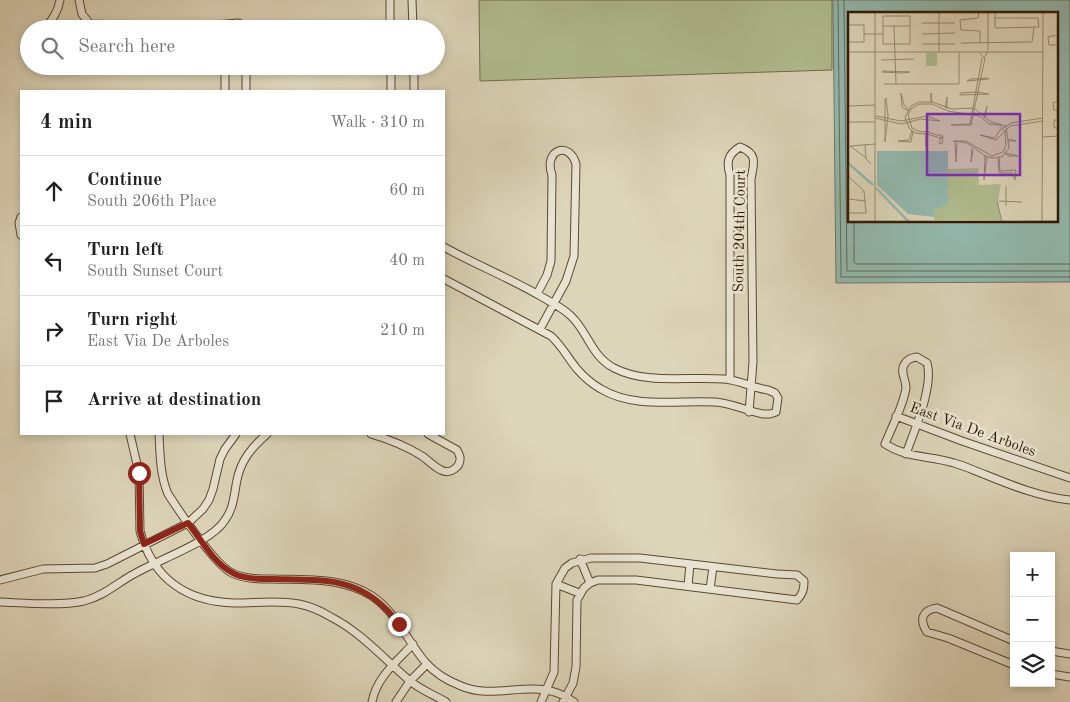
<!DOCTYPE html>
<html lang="en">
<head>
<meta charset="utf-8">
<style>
  body { margin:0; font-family:"Old Standard TT",serif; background:#f2f2f2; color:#222 }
  .controls { position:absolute; right:15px; bottom:15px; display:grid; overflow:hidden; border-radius:0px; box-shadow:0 2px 8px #0003 }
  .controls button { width:45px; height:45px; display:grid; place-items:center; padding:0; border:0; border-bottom:1px solid #e0e0e0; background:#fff; color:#222; font:25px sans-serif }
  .stop { position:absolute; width:15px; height:15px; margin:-11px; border:4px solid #8f2418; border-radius:50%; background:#fff }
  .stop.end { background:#8f2418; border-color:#fff; box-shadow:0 1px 5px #0008 }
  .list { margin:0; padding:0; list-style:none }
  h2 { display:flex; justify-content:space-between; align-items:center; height:65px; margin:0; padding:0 20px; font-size:21px }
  h2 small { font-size:16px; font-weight:400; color:#767676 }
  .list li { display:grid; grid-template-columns:32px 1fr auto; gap:15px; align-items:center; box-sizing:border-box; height:70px; padding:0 20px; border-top:1px solid #e0e0e0 }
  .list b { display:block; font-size:19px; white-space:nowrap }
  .list p { margin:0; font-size:16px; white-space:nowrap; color:#767676 }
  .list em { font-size:16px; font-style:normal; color:#767676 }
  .icon { flex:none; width:28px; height:28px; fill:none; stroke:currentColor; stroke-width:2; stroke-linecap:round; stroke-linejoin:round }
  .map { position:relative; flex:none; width:1070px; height:702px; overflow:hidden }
  .search { position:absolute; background:#fff; box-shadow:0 2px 8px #0003; left:20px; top:20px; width:425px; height:55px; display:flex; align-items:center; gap:12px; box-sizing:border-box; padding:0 18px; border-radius:28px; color:#767676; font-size:19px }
  .panel { position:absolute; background:#fff; box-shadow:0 2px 8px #0003; left:20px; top:90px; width:425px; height:345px; border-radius:0px }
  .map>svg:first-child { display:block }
</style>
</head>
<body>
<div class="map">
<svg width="1070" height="702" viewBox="0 0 1070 702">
  <rect width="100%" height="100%" fill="#ddd5ba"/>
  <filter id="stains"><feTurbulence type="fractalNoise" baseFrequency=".004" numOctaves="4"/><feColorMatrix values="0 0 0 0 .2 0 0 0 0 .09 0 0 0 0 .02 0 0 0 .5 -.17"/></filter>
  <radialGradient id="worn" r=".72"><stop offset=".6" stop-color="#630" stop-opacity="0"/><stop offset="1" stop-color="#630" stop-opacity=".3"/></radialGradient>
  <path fill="#b0bd90" stroke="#706c48" d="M479,0H832V70L480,81Z"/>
  <path fill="#93b9af" stroke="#6c7969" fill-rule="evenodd" d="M833,0H1070V282L836,283ZM849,14H1056V221H849Z"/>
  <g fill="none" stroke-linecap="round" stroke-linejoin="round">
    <path stroke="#626a58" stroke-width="1" d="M838,0L841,277H1070
      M844,0L847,271H1070
      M854,221V262L856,264H1070"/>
    <defs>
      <path id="street" d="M79,0L82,14L90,24L193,27L238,23L243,25L245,29
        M390,0V29
        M412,0L413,29
        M44,29C53,20 58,12 60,0
        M246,66V91
        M391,66V91
        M414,66V91
        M225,91V66
        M21,217L19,223L21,235
        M444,247C476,265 510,278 542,297C552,303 563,308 571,316C588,332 591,356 614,368C647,385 688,376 724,379C739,380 753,388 768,390L775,393L778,398L776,412L770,414H763C747,411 731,403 715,402C678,400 634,409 601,389C592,384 584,377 577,369C568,358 562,346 551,336L444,279
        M537,294L547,275L551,261L552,175C543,150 569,140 576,164L574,256L566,281L540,329
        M730,380V175C726,162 728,154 740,147C758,154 754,163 751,179L753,362L749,412
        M896,416L962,441L1070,478
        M130,434L139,473L140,531C153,579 187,602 235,603C256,603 279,600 299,604C310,606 321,611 331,617C362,633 384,659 410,681C421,690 434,695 446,702
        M159,434C160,454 160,475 168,494C179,511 215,565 232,573C244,579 259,579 273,579C306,580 343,577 372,596C397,613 407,641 426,663C435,673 448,681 461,686C499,702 537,674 574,702
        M371,434C388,439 406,446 422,456C428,460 434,467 441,470C450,475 461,467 460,457C459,454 458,452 457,450L428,434
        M906,454C914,431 934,386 927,363L917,357C911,358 907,359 904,365C900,372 906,380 906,388C903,407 892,426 885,444C909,459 928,455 954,463C965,466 975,471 986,475C1013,486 1041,497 1070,500
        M580,559L590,583
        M0,580L43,569L95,568L107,564L188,523L203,509L209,500L213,489L220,459L225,449L236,434
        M556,584L579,593
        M688,586L690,564
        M710,589L713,567
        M0,602C25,603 60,606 84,601C104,596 117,583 134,574C157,560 212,542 225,520C234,508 234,494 237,480C241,460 252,447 267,434
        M1014,641L937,608C922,610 919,620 927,632L948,638L1014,665
        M1051,651L1070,654
        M1051,674L1070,677
        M372,702C376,678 397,661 413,644
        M396,702L410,681L427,664
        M541,702L554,672L556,584L565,568L572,563L591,558H640L777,574L797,575L804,581C804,589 803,594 797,600L636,580H598L590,583L584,588L577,600L576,667L573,683L563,702"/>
    </defs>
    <use href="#street" stroke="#5c492f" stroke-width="9"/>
    <use href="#street" stroke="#e9e4d2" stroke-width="7"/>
  </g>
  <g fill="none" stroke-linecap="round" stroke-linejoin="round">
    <path stroke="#8f2418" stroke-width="6" d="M139,473L140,531L144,544L188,523C201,539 213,562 231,572C242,579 259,579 272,579C327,580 363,576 399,624"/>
  </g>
  <g text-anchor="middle" stroke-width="5" stroke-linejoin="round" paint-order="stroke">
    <g font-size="15" fill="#311a01" stroke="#e9e4d2">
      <text transform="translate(739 231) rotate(-89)" y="5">South 204th Court</text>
      <text transform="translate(973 429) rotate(20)" y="5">East Via De Arboles</text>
    </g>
  </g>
  <g transform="translate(848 12)">
    <rect width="210" height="210" fill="#ddd5ba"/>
    <path d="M78,41H89V54H78ZM130,156L131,173L153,172L150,189L153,208H86V198L100,191V157Z" fill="#b0bd90"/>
    <path d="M29,139H100V192L86,198V205L60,202L29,173Z" fill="#93b9af"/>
    <path fill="none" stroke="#93b9af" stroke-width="2.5" d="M0,151L25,173M28,176L61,210"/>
    <path fill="none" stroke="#988a70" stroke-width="1" d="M0,0V30M27,0V210M91,0V40M131,0L130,6L112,8L113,18L132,19V30M140,0V38M147,0V14L148,16L191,15L190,6H147M35,4H62V32H35ZM74,11H107M0,13H16V30H0M35,14H62M46,14L48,72M16,22H35M74,22L107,21M210,23L200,25L201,33H210M113,31L184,30L186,16M74,32H107M0,40H195M131,40L136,46L140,39M134,46L122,112L103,113H123L137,46M33,48L66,47M34,60L35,59L62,60L53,61ZM123,67L140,66L141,67L119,69ZM36,72H111V41M128,80L141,82L112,83V81ZM38,86L40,104L37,130V87ZM210,89L205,91L206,98L210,99M83,90V81L84,90M0,94L27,93M97,96L99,85V97M60,97L56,93L53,81L54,95L61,99M136,105L139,94L137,106M27,106L53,112L73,107L92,109L79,104L53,109L28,104M195,106L163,111L152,118L147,126L132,123L148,128L162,114L195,109M210,108H206V115L210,117M0,110H27M64,118L61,128L50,129L63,130L65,119M77,121L78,135L79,121M93,124V126L92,127V128L91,131L93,132H94L95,124H93V123H89L80,120L70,119L64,116L60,103L63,97L71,92H84L100,99L132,104L141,112L152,113L157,120L158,133L155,140L144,144L118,129H105L119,131L139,145L147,146L154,145L161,136L158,114L143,110L126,96L104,97L84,90H71L63,94L57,105L61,116L67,121L79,122L89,125L91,126H93L94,127M195,125L210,124M107,129L108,150L109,131M160,129H168L160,127M17,133L18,147L23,152M124,136L123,150L125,138M156,141L161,144H170L158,141M137,143L136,168L139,144M18,146L2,134L27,132M150,147L151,161H164L167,168L168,158L152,159L151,144M0,164L16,179L18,201H0M158,174V194M0,187L18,189M149,189L154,210M151,189L174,190M134,210L210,209M194,210L195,0"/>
    <path fill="#7b2cbf" fill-opacity="0.15" stroke="#7b2cbf" stroke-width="2.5" d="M79,102H172V163H79Z"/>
    <rect width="210" height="210" fill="none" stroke="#311a01" stroke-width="2.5"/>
  </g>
  <rect width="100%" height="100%" filter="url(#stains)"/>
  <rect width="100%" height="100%" fill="url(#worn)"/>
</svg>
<div class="controls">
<button>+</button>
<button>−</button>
<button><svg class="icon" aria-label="layers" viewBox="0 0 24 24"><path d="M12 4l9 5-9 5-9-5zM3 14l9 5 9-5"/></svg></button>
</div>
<div class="stop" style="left:139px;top:473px"></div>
<div class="stop end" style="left:399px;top:624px"></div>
<div class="search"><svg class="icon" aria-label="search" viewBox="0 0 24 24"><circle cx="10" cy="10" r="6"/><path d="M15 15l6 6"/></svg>Search here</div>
<section class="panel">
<h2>4 min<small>Walk · 310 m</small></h2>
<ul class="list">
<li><svg class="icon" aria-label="ahead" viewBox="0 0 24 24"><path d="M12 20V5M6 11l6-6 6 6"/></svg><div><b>Continue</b><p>South 206th Place</p></div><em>60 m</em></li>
<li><svg class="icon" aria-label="left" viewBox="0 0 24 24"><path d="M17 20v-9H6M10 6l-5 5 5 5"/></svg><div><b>Turn left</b><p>South Sunset Court</p></div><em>40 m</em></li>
<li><svg class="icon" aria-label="right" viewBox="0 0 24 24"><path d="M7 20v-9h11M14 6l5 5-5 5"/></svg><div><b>Turn right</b><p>East Via De Arboles</p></div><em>210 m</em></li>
<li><svg class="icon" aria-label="arrive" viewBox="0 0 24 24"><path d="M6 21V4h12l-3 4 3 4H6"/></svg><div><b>Arrive at destination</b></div></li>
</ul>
</section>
</div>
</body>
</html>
